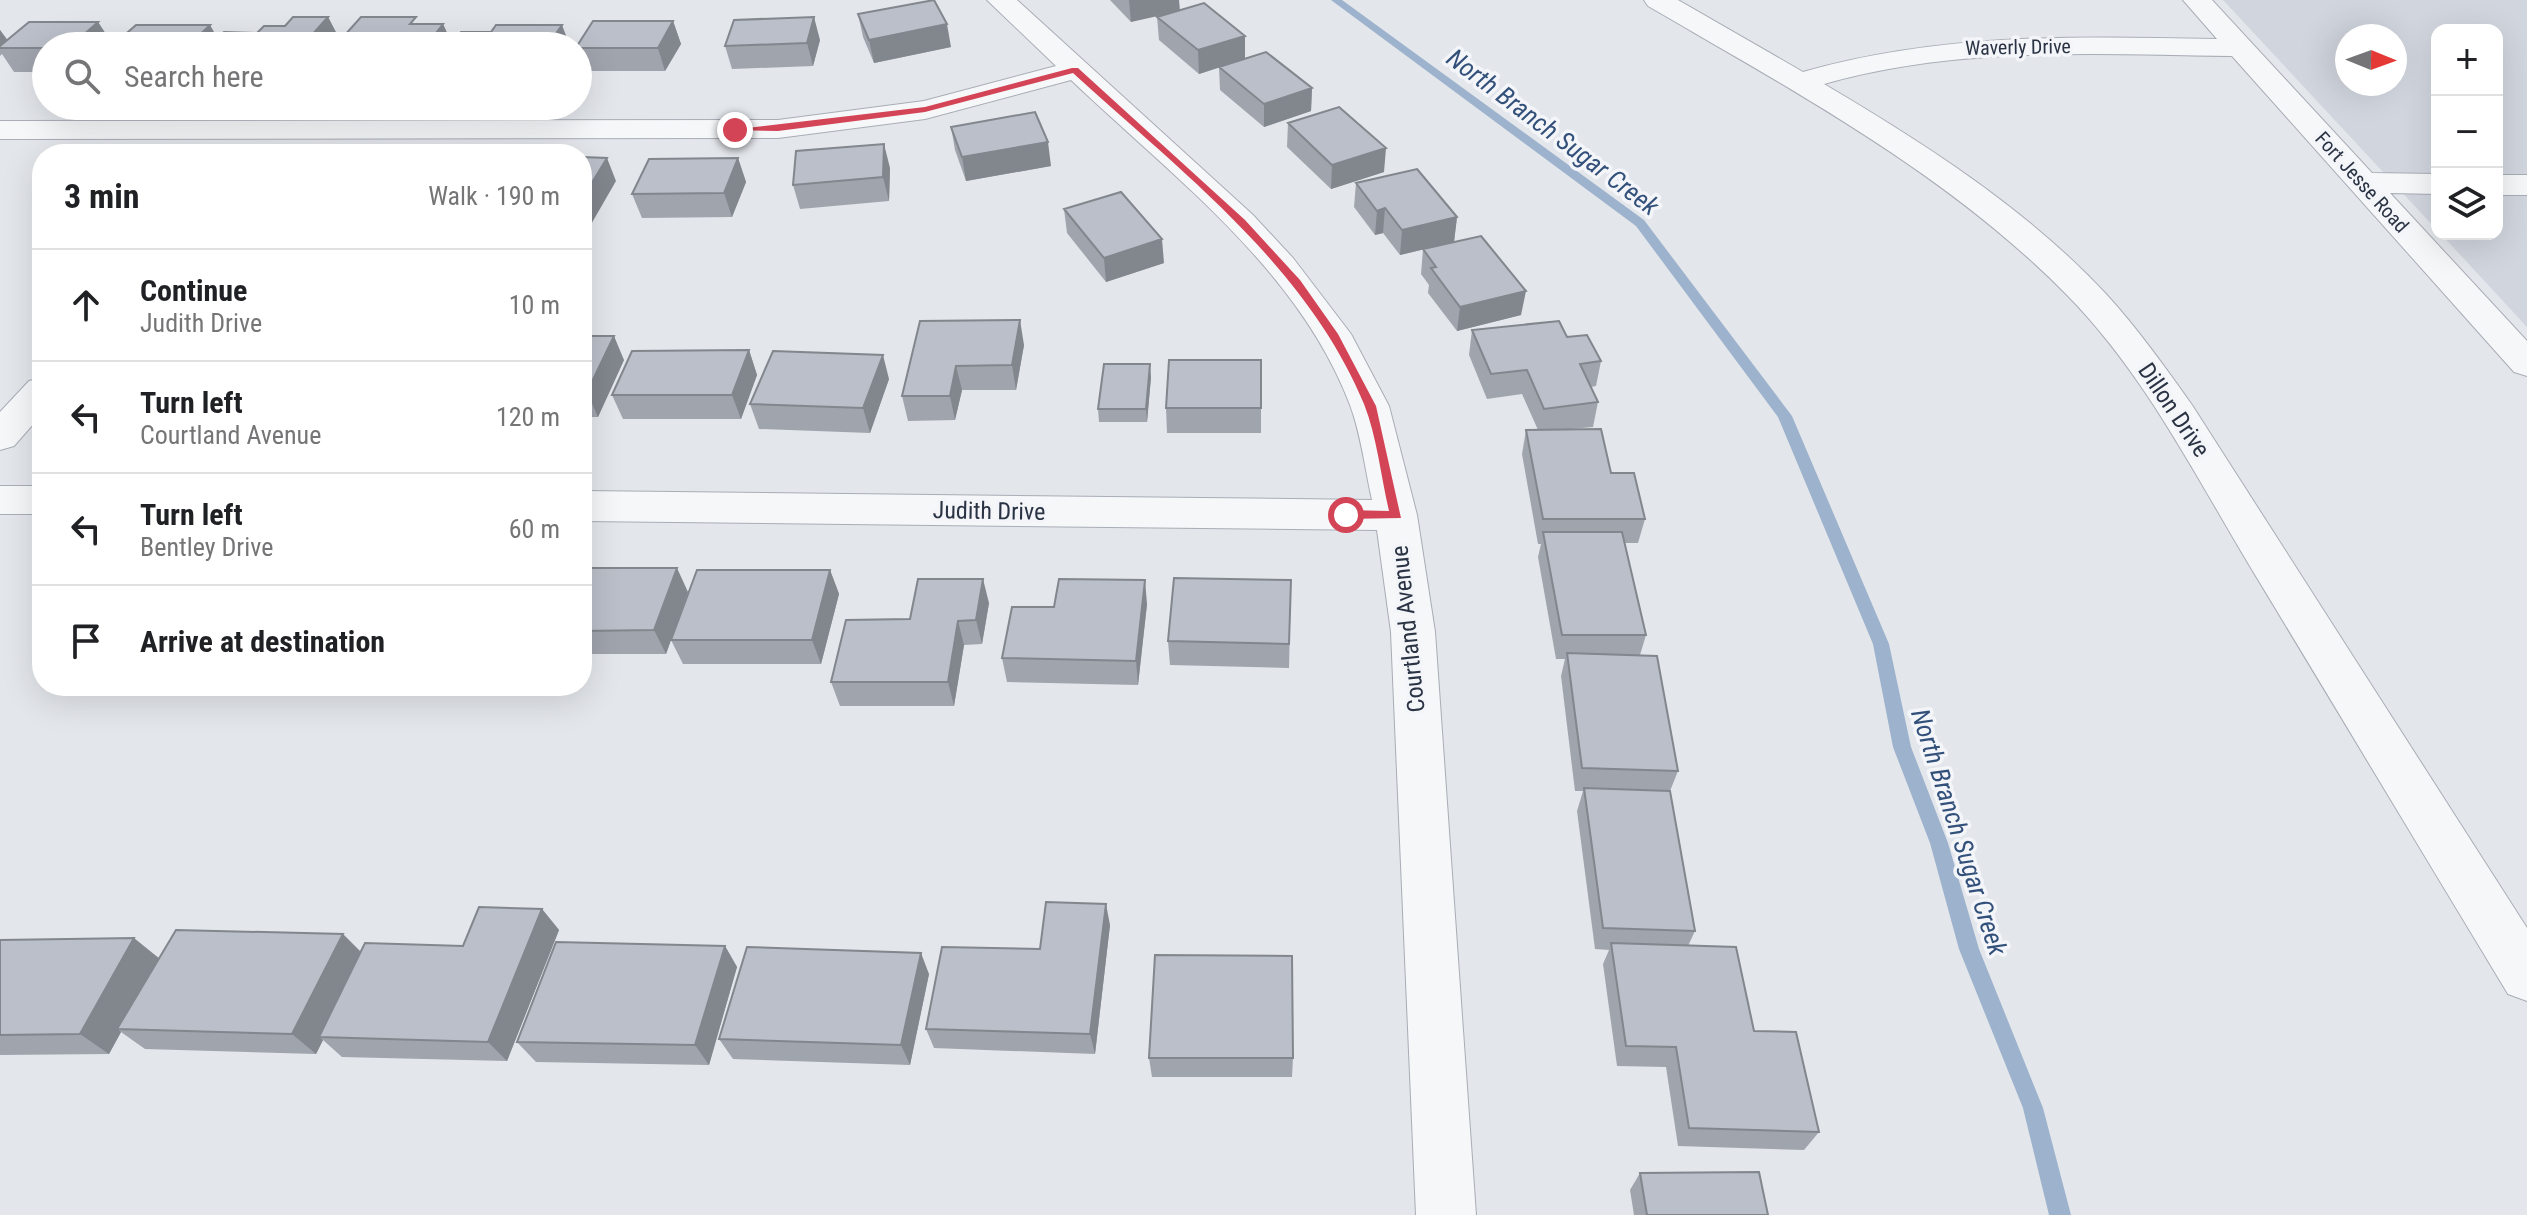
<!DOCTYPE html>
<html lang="en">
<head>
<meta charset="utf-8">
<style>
  body { margin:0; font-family:"Roboto Condensed",sans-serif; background:#f6f6f6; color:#202124 }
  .controls { position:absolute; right:24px; top:24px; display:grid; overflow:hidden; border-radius:16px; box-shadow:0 8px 32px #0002 }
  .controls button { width:72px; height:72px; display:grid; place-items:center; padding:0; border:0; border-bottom:2px solid #e0e0e0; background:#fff; color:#202124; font:40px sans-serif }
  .compass { position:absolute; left:2335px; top:24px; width:72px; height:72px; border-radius:50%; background:#fff; box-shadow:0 8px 32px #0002; rotate:91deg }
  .stop { position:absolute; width:24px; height:24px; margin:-18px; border:6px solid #d34556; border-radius:50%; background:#fff }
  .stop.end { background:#d34556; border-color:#fff; box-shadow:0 2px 8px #0008 }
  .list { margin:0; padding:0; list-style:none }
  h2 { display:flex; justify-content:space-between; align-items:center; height:104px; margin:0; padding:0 32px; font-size:34px }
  h2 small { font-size:26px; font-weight:400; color:#757577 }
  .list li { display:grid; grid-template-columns:52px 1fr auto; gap:24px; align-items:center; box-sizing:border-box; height:112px; padding:0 32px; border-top:2px solid #e0e0e0 }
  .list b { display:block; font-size:30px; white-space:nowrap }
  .list p { margin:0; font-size:26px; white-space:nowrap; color:#757577 }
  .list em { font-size:26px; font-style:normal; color:#757577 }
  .icon { flex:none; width:44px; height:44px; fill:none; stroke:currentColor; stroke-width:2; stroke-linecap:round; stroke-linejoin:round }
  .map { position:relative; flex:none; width:2527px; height:1215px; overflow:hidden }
  .search { position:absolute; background:#fff; box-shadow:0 8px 32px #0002; left:32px; top:32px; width:560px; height:88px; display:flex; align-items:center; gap:20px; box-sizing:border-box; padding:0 28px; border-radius:44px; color:#757577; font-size:30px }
  .panel { position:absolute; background:#fff; box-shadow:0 8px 32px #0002; left:32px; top:144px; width:560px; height:552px; border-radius:32px }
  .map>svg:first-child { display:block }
</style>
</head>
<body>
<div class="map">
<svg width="2527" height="1215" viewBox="0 0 2527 1215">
  <rect width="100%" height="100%" fill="#e3e6eb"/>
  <path fill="#d1d5de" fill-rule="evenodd" d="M2223,0H2527V327L2441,234H2497V30H2437V230ZM2347,36H2395V84H2347Z"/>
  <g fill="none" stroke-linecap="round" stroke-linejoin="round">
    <path fill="#9db2cc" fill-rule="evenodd" d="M1331,0H1342L1644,220L1792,416L1889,644L1911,747L1948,843L1979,949L2043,1108L2071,1215H2049L2023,1108L1959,949L1930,843L1893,747L1873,644L1778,417L1636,226Z"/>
    <defs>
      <path id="minor" d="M987,0H1017L1253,215L1293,258L1351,334L1389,406L1417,515L1435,632L1476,1215H1416L1391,632L1377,530L582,521V491L1372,500C1365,469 1361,434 1350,405C1299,270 1172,176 1071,80L925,119L778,138L0,139V121L778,120L924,101L1056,66Z
        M1644,0H1678L1803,72C1940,33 2076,36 2217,39L2183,0H2212L2372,173L2437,174V194L2390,193L2527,341V376L2514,372L2232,56C2095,54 1957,46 1824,84C1924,143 2027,209 2106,294C2138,329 2165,367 2192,405L2527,928V1001L2508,994C2422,852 2337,710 2251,568C2195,475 2144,373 2067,295C1948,174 1794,91 1648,6Z
        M2497,175H2527V195H2497Z
        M42,378V414L14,446L0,450V412L29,381Z
        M0,486H42V514H0Z"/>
    </defs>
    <use href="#minor" stroke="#a8adb6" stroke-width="2"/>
    <use href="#minor" fill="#f6f7f9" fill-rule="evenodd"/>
  </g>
  <path fill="#a0a4ad" d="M1110,0H1179L1131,22Z
    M858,14L951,47L874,63L863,37Z
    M328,17L340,40L419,24H443L452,44L570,46H46V72H14L2,54L0,56V30L7,40L98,22L113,45L218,39L257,33Z
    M1157,17L1245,36V59L1199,74L1159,40Z
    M673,21L681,44L665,71H585L578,53V46Z
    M820,40L813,66L732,69L725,46Z
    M1219,67L1312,88L1311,111L1264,127L1220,90Z
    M1288,123L1384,172L1331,189L1287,147Z
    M951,127L1051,166L966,181L955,150Z
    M738,158L746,182L732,217L642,218L632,194Z
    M890,168L889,201L800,209L793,185Z
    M1356,183L1457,217L1454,242L1400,255L1383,233L1375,235L1354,207Z
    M1064,209L1164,263L1106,282L1067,233Z
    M1423,249L1521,315L1457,331L1428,293L1429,285L1421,274Z
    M920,321L1024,345L1016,390H962L955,420L908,421L902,396Z
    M1472,330L1567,337L1601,361L1596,386L1591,387L1598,402L1593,427L1571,429L1611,473L1645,519L1638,543H1625L1646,635L1640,655L1678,771L1670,791L1695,931L1688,946L1754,1031L1819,1132L1804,1150L1678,1146L1666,1067L1617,1066L1603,964L1609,950L1595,949L1577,811L1583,791H1575L1561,676L1565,659H1556L1538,557L1541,544H1538L1522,454L1526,430H1538L1522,394L1487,399L1469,355Z
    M582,336L624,360L598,417H582Z
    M749,350L757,375L741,419H623L612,395Z
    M1261,360V433H1167L1166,408Z
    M1151,377L1147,422H1099L1098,409Z
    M889,379L870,433L759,429L750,404Z
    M582,568L688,592L674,631L830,570L839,594L821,664H683L671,640L666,654H582Z
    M1291,580L1289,668L1170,665L1168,641Z
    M989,603L982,644L964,645L954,706H840L831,682L910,619Z
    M1147,604L1138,685L1007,682L1002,658L1054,607Z
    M542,909L559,930L507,1061L342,1057L323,1040L316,1054L145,1049L121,1032L109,1054L0,1055V940L159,958L361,952L463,946Z
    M1110,925L1095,1054L934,1048L926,1029L1040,949Z
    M725,946L737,967L709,1065L536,1062L517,1042Z
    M929,974L910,1065L733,1059L719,1039Z
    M1149,1058H1293L1292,1077H1152Z
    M1640,1173L1768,1215H1634L1630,1190Z"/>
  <path fill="#82868d" d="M1129,0H1179L1180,11L1131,22Z
    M328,17L340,40L335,46H302Z
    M814,17L820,40L813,66L807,43Z
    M673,21L681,44L665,71L658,48Z
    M98,22L113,45L112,46H71Z
    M443,24L453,46H426Z
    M947,24L951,47L874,63L869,40Z
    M210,25L222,46H188Z
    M562,25L570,46H547Z
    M0,30L12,46L0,48Z
    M1245,36V59L1199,74L1198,50Z
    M1312,88L1311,111L1264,127V104Z
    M1048,142L1051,166L966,181L962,157Z
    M884,144L890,168L889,201L883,177Z
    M1386,148L1384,172L1331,189L1332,165Z
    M607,158L616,181L582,240V199Z
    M738,158L746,182L732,217L724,193Z
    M1385,208L1383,233L1375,235L1377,211Z
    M1457,217L1454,242L1400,255L1402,230Z
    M1162,239L1164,263L1106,282L1104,258Z
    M1526,291L1521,315L1457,331L1460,307Z
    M1020,320L1024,345L1016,390L1012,365Z
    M614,336L624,360L598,417L587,392Z
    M749,350L757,375L741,419L732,395Z
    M883,355L889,379L870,433L863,408Z
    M1150,364L1151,377L1147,422L1146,409Z
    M956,366L962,390L955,420L950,396Z
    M677,568L688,592L666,654L654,630Z
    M830,570L839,594L821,664L812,640Z
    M983,579L989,603L982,644L976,620Z
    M1145,580L1147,604L1138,685L1136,661Z
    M958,621L964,645L954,706L948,682Z
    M1106,904L1110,925L1095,1054L1090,1034Z
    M542,909L559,930L507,1061L488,1042Z
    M343,934L364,955L319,1037L323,1040L316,1054L292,1034Z
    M134,938L160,959L117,1029L121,1032L109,1054L80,1034Z
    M725,946L737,967L709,1065L695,1045Z
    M921,953L929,974L910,1065L901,1045Z"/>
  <path fill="#babfc9" stroke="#82868d" stroke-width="2" d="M934,0L947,24L869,40L858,14Z
    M1204,3L1245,36L1198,50L1157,17Z
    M293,17H328L302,46H210L224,32L257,33L264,26H285Z
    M361,17H416L410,24H443L426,46H335Z
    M814,17L807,43L725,46L734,20Z
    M593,21H673L658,48H578L577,46Z
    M29,22H98L71,46H46V48H0V46Z
    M136,25H210L188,46H112Z
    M496,25H562L547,46H451L461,32H491Z
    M1266,52L1312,88L1264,104L1219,67Z
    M1339,107L1386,148L1332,165L1288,123Z
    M1035,112L1048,142L962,157L951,127Z
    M884,144L883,177L793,185L796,151Z
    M511,151L576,152L575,154H509Z
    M582,157L607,158L582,199Z
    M738,158L724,193L632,194L649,159Z
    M1417,169L1457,217L1402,230L1385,208L1377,211L1356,183Z
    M1121,192L1162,239L1104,258L1064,209Z
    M1481,236L1526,291L1460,307L1431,268L1436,267L1423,249Z
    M1020,320L1012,365L956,366L950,396H902L920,321Z
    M1559,321L1567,337L1587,335L1601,361L1580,364L1598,402L1544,409L1527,370L1491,374L1472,330Z
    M582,336H614L587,392H582Z
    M749,350L732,395H612L632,351Z
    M773,351L883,355L863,408L750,404Z
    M1169,360H1261V408H1166Z
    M1104,364H1150L1146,409H1098Z
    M1601,429L1611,473H1634L1645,519H1543L1526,430Z
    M1543,532H1622L1646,635H1562Z
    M582,568H677L654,630L582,631Z
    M697,570H830L812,640H671Z
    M1174,578L1291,580L1289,644L1168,641Z
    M918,579H983L976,620L958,621L948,682H831L846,620L910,619Z
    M1059,579L1145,580L1136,661L1002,658L1012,607H1054Z
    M1567,653L1657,656L1678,771L1582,768Z
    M1584,788L1670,791L1695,931L1603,928Z
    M1046,902L1106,904L1090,1034L926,1029L942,947L1040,949Z
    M479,907L542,909L488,1042L319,1037L365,943L463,946Z
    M176,930L343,934L292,1034L117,1029Z
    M134,938L80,1034L0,1035V940Z
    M556,942L725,946L695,1045L517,1042Z
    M1611,943L1736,947L1754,1031L1796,1032L1819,1132L1689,1128L1676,1047L1626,1046Z
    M747,947L921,953L901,1045L719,1039Z
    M1155,955L1292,956L1293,1058H1149Z
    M1759,1172L1768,1215H1647L1640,1173Z"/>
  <path fill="#d34556" d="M1072,68H1078L1245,220L1300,280L1338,334L1376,406L1401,518L1346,519L1340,515L1346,510L1389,511C1381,477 1377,437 1364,404C1307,266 1180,171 1073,73L925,112L778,131L730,130L925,107Z"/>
  <g text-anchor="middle" stroke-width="7" stroke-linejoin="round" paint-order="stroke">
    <g font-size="20" fill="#2a3344" stroke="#f3f5f9">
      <text transform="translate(2018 47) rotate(-1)" y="7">Waverly Drive</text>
      <text transform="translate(2362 182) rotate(48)" y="7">Fort Jesse Road</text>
    </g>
    <g font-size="24" fill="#2a3344" stroke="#f3f5f9">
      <text transform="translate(2174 410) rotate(56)" y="8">Dillon Drive</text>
      <text transform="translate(989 511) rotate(1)" y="8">Judith Drive</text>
      <text transform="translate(1408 629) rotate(-96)" y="8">Courtland Avenue</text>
    </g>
    <g font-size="26" font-style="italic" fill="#32507a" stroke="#f3f5f9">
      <text transform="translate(1553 132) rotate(37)" y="9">North Branch Sugar Creek</text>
      <text transform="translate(1959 832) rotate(72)" y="9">North Branch Sugar Creek</text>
    </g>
  </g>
</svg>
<div class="controls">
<button>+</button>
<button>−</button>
<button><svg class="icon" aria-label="layers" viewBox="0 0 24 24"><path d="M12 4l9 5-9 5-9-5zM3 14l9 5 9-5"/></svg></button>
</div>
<svg class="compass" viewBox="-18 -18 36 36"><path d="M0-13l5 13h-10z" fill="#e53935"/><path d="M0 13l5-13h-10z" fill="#757577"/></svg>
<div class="stop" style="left:1346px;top:515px"></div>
<div class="stop end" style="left:735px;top:130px"></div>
<div class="search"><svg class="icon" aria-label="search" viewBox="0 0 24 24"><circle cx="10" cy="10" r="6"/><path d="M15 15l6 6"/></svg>Search here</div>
<section class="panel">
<h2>3 min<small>Walk · 190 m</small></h2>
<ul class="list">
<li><svg class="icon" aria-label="ahead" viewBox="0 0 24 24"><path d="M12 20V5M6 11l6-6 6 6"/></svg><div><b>Continue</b><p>Judith Drive</p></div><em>10 m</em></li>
<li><svg class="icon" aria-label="left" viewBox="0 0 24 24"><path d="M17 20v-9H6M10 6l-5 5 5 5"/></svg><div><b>Turn left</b><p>Courtland Avenue</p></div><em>120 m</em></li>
<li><svg class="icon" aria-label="left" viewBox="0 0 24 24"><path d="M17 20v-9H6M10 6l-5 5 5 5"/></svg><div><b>Turn left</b><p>Bentley Drive</p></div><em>60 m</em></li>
<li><svg class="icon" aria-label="arrive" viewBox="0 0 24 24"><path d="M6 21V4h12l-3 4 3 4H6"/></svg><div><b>Arrive at destination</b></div></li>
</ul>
</section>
</div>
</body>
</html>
